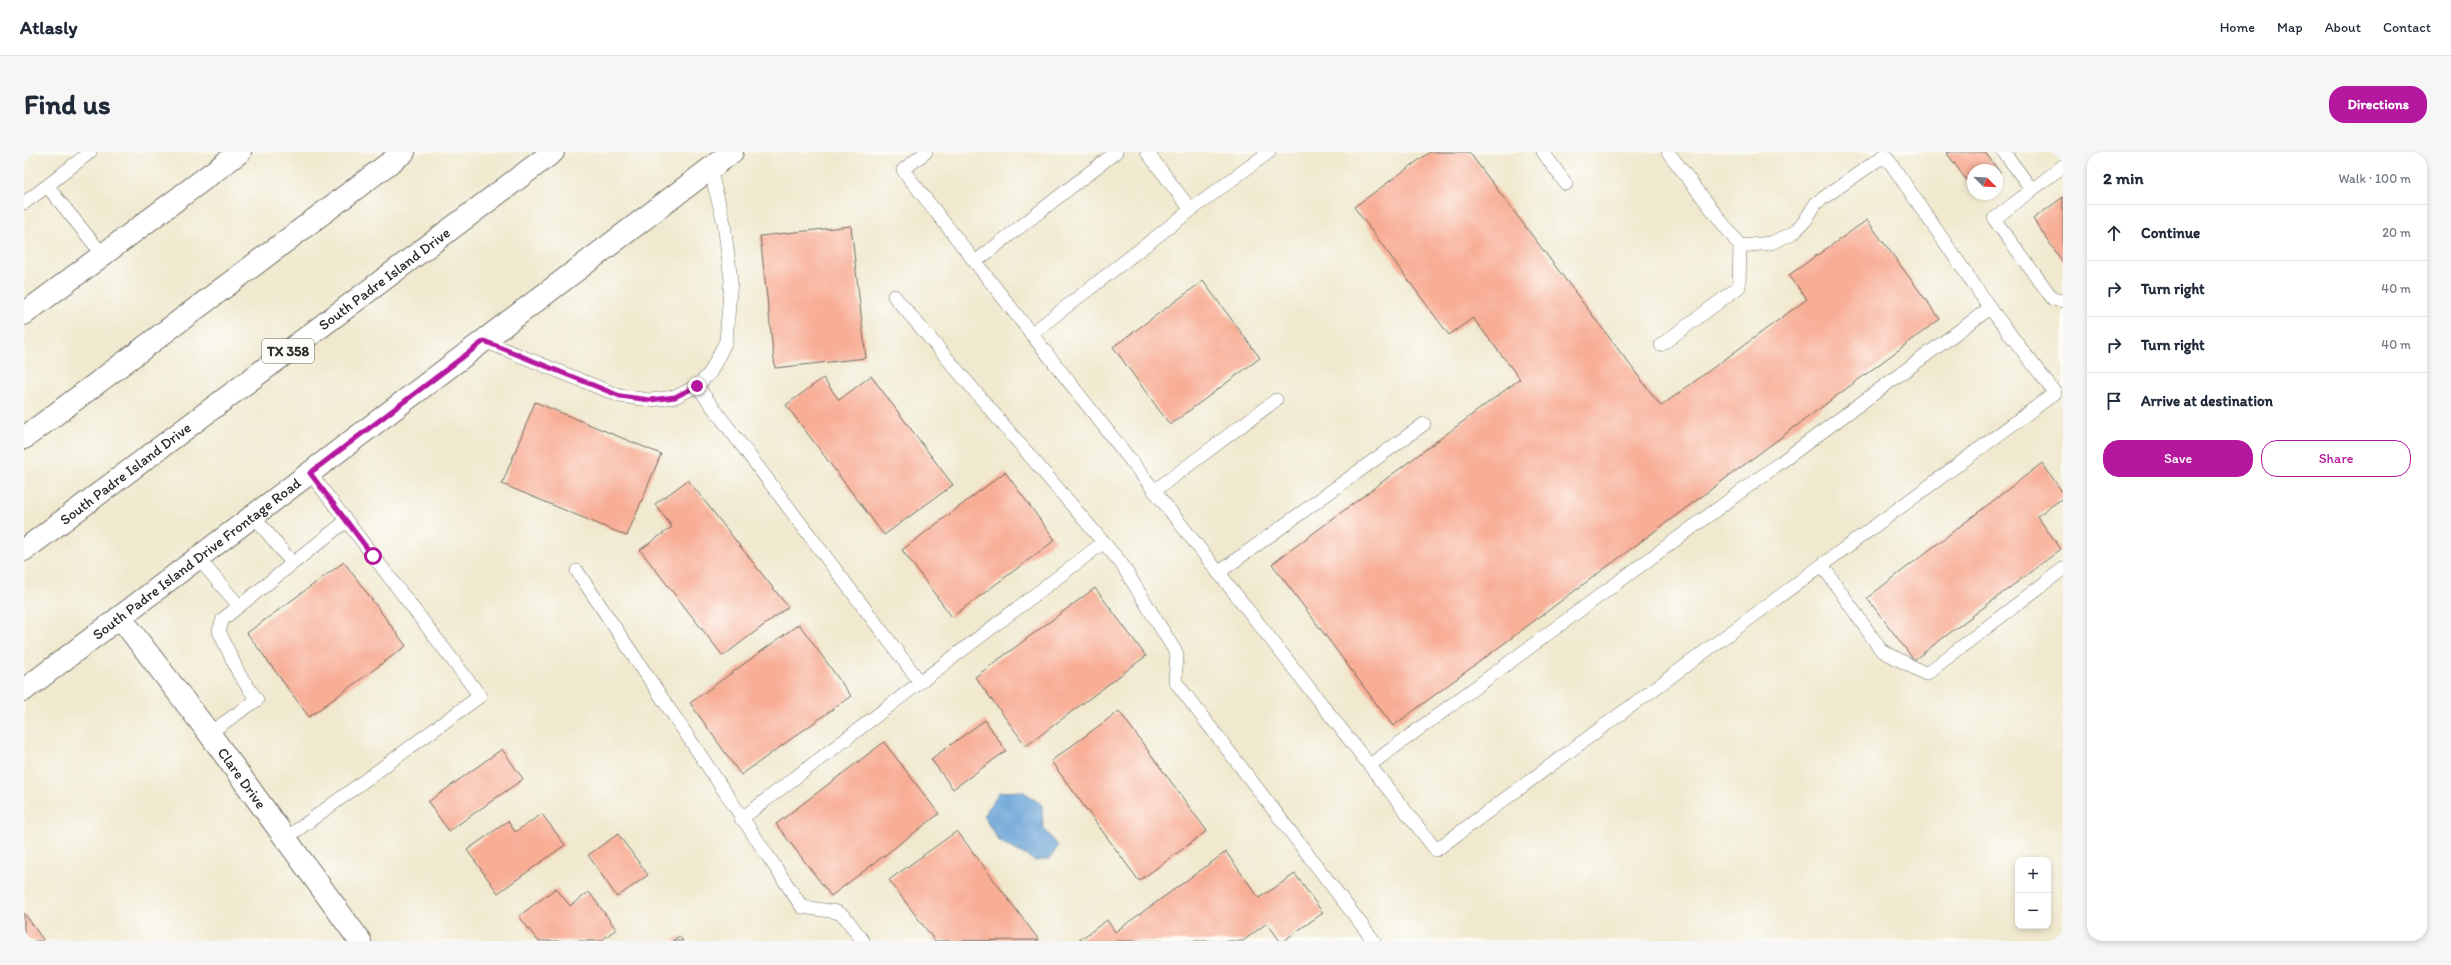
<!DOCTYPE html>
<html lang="en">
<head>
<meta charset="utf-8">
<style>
  body { margin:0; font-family:Itim,sans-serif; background:#f6f6f7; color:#1f2937 }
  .controls { position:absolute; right:12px; bottom:12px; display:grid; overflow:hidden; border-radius:8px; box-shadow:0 2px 6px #0003 }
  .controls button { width:36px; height:36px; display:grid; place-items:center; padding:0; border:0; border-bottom:1px solid #e0e1e3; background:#fff; color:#1f2937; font:20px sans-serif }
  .compass { position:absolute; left:1943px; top:12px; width:36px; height:36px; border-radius:50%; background:#fff; box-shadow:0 2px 6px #0003; rotate:114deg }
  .stop { position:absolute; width:12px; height:12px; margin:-9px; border:3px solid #b5179e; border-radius:50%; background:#fff }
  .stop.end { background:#b5179e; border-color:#fff; box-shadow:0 1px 4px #0008 }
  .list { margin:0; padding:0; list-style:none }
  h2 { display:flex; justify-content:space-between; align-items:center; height:52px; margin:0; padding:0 16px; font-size:17px }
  h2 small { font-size:13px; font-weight:400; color:#747a83 }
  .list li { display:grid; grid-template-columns:26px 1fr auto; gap:12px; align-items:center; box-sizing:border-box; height:56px; padding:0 16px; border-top:1px solid #e0e1e3 }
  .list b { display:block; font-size:15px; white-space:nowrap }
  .list em { font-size:13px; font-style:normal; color:#747a83 }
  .actions { display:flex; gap:8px; padding:12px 16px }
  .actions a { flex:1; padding:9px 0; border:1px solid #b5179e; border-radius:16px; text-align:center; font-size:14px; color:#b5179e }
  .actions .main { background:#b5179e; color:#fff }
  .icon { flex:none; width:22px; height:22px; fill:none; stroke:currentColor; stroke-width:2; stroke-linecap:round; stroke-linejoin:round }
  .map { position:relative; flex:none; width:2039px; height:789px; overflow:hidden; border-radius:16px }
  header { display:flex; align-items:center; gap:24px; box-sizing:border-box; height:56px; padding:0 20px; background:#fff; border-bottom:1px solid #e0e1e3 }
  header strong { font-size:19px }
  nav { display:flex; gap:22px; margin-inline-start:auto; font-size:14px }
  .intro { display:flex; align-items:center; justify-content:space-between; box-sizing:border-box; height:96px; padding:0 24px }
  h1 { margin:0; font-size:28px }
  .button { padding:10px 18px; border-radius:16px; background:#b5179e; color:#fff; font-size:14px; font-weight:700 }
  main { display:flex; gap:24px; padding:0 24px }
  aside { flex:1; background:#fff; border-radius:16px; box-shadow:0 2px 6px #0003 }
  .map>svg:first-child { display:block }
</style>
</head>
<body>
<header>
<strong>Atlasly</strong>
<nav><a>Home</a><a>Map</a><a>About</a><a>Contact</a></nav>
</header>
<div class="intro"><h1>Find us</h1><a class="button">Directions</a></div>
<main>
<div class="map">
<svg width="2039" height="789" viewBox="0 0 2039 789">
  <rect width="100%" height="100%" fill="#fdfcf7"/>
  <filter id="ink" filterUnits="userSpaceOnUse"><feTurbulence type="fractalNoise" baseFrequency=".025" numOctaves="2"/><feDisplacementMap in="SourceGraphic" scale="8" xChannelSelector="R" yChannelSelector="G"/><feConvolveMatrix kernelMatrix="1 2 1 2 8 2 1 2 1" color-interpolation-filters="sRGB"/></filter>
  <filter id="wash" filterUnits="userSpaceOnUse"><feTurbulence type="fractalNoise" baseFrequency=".012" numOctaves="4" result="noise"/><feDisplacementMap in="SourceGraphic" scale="16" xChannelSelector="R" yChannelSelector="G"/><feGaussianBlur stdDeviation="0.9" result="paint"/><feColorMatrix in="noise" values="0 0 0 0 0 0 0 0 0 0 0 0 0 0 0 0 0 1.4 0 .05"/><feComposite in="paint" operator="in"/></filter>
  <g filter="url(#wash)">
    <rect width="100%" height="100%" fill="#f0e9cf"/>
    <path fill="#66a1d6" stroke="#486680" d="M999,639L1018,653L1019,675L1034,694L1026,707L1012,709L975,689L959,664L975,640Z"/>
    <g id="blocks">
      <path fill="#f8ad95" d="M1406,0H1445L1637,254L1783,147L1765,123L1843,68L1916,167L1369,574L1248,412L1496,227L1449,166L1425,183L1330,55Z
        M1922,0H1961L1976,21L1973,23V18H1949V37Z
        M2039,45V110L2009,67Z
        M827,74L842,206L751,216L736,84Z
        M1179,129L1236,206L1146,273L1089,195Z
        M847,224L929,333L860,383L762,253L799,226L815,248Z
        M511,250L637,302L603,384L478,332Z
        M2018,311L2039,341V346L2013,364L2037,397L1890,508L1843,446Z
        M981,320L1031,388L928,465L878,398Z
        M664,328L764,455L699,504L616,398L648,375L631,352Z
        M320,410L382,494L285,565L223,481Z
        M1071,436L1122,504L1002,594L951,525Z
        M775,472L827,544L717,623L666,551Z
        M1095,559L1183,679L1115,729L1027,609Z
        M961,568L982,599L929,637L907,607Z
        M860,590L915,662L807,744L752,672Z
        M478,597L499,627L425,679L404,650Z
        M518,662L541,693L474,741L443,698L484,669L491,680Z
        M933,679L1015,788L911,789L865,728Z
        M594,682L624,723L593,745L564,703Z
        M1202,700L1235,746L1271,722L1299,761L1259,789H1256L1243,771L1219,789H1054L1083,768L1091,780Z
        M532,736L546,754L565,740L592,777L577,789H514L495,764Z
        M0,761L20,789H0Z
        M655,784L659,789H648Z"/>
    </g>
  </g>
  <g filter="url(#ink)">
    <use href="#blocks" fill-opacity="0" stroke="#706e64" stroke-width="1"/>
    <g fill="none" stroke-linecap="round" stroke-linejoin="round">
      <defs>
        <path id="lane" d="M66,0L23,34L79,103
          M902,0L879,18L1412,698L2031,241L1966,156L1861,3L1792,51L1781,69L1769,81L1747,91L1716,94L1644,0
          M1123,0L1167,58L1245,0
          M1519,0L1542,32
          M1980,0L2008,38
          M2039,14L1970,67L2029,147L2039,149
          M0,51L23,34
          M951,110L1092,0
          M870,144L1097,411L1153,502L1151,529L1350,789
          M1007,182L1167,58
          M460,189L596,244L626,248L651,245L673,234L686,221L702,189L707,128L700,71L686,17
          M1637,193L1715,135L1716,94
          M673,234L896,530
          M1130,339L1252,248
          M230,364L268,411
          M174,406L215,454
          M1798,413L1857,498L1902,522L2039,417
          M553,419L778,755L813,760L821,765L839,789
          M1194,421L1400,272
          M185,581L233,548L215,522L195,479L199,467L322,369
          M1346,613L1966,156
          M717,667L1080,390
          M261,687L456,544L286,321"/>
        <g id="street">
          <path id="s1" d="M96,465L185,581L336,789"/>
        </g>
        <g id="secondary">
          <path d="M0,162L216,0"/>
          <path id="s2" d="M0,538L708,0"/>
        </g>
        <g id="highway">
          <path d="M0,286L380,0"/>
          <path id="s3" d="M0,398L529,0"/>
        </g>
      </defs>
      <use href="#lane" stroke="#706e64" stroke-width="14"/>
      <use href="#street" stroke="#706e64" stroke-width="24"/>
      <use href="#secondary" stroke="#706e64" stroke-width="24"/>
      <use href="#highway" stroke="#706e64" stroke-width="24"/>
      <use href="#lane" stroke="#fff" stroke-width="13"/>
      <use href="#street" stroke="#fff" stroke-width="22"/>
      <use href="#secondary" stroke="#fff" stroke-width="22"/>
      <use href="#highway" stroke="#fff" stroke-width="22"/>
    </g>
  </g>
  <g fill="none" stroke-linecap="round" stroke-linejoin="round" filter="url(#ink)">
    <path stroke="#b5179e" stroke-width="5" d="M349,404L286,321L460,189L596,244L626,248L651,245L673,234"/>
  </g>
  <g text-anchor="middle" stroke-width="3" stroke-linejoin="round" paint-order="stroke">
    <rect fill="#fdfcf7" stroke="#6a6a68" stroke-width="1" x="238" y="187" width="52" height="24" rx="3"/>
    <g font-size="14" font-weight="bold" fill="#2b2b2b">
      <text x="264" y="204">TX 358</text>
    </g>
    <g font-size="15" fill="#2b2b2b" stroke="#fdfcf7">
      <text dy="5" stroke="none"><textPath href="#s3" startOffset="451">South Padre Island Drive</textPath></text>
      <text dy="5" stroke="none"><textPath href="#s3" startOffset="127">South Padre Island Drive</textPath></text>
      <text dy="5" stroke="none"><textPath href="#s2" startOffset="217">South Padre Island Drive Frontage Road</textPath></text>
      <text dy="5" stroke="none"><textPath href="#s1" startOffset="202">Clare Drive</textPath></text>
    </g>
  </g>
</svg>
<div class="controls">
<button>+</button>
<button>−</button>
</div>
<svg class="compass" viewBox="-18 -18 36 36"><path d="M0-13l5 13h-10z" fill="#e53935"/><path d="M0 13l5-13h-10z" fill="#747a83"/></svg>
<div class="stop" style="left:349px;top:404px"></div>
<div class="stop end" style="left:673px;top:234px"></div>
</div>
<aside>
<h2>2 min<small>Walk · 100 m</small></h2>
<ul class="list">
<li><svg class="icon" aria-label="ahead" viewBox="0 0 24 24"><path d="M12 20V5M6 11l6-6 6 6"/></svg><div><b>Continue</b></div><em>20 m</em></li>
<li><svg class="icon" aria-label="right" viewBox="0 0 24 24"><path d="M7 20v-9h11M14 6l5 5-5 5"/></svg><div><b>Turn right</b></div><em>40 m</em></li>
<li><svg class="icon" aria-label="right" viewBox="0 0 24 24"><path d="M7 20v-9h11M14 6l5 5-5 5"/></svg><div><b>Turn right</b></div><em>40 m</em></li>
<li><svg class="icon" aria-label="arrive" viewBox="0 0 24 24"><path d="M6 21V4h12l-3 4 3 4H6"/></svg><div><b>Arrive at destination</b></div></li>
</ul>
<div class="actions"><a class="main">Save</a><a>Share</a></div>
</aside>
</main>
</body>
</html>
